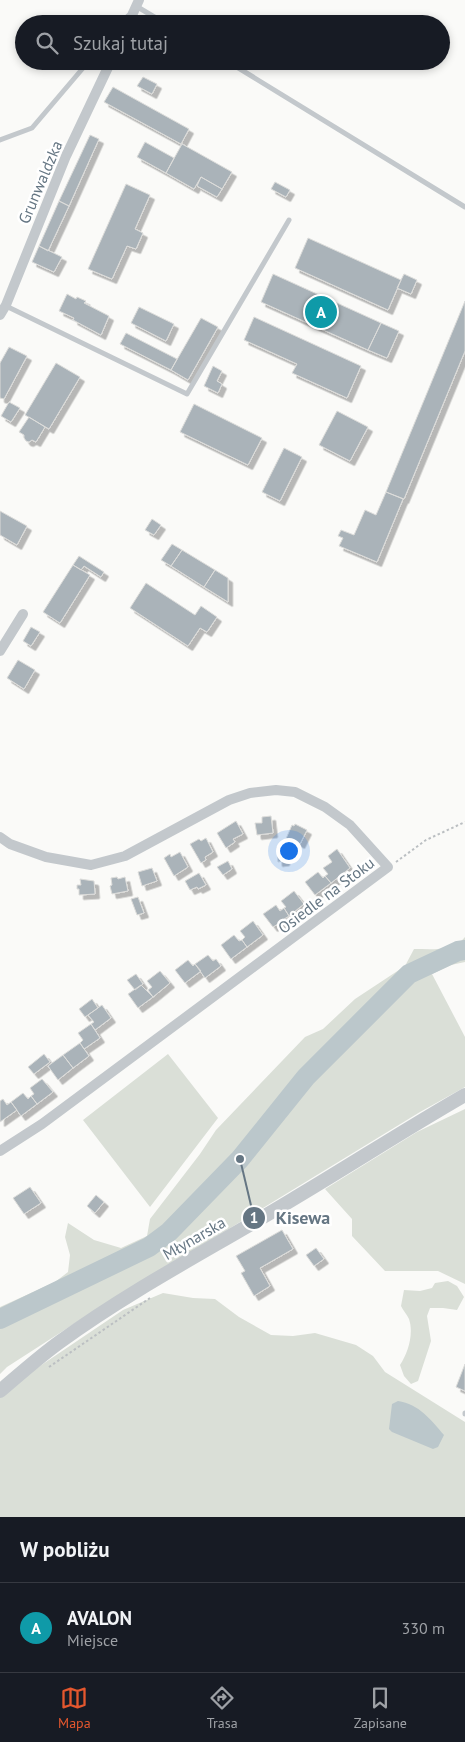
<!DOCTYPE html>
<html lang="pl">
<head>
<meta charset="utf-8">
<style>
  body { margin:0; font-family:"PT Sans",sans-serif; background:#242831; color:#f1f3f6 }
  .you { position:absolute; left:288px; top:850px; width:18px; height:18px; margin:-12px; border:4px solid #fff; border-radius:50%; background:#1a73e8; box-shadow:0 0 0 8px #1a73e833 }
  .badge { display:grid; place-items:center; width:32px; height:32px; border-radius:50%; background:#e4572e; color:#fff; font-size:16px; font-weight:700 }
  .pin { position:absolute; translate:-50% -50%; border:2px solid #fff; box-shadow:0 1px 5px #0006 }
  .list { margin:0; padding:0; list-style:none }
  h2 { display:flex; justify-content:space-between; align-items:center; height:65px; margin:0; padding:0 20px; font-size:21px }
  h2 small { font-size:16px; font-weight:400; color:#9ea1a6 }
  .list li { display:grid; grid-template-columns:32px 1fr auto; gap:15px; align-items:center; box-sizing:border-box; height:90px; padding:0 20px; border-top:1px solid #363941 }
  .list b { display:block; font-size:19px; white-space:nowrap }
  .list p { margin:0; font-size:16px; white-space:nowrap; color:#9ea1a6 }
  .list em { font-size:16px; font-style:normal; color:#9ea1a6 }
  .icon { flex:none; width:28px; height:28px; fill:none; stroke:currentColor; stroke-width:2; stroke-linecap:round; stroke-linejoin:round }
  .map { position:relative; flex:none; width:465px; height:1517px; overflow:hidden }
  .search { position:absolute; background:#171b24; box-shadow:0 2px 8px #0003; left:15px; right:15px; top:15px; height:55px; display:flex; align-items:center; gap:12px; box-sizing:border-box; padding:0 18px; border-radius:28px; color:#9ea1a6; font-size:19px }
  .sheet { height:155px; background:#171b24 }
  nav { display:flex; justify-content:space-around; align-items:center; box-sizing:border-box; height:70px; border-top:1px solid #363941; background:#171b24; font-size:14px; color:#9ea1a6 }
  nav a { display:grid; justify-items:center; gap:2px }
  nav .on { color:#e4572e }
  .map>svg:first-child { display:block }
</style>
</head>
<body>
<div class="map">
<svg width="465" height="1517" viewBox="0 0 465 1517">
  <defs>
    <filter id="shadow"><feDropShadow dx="4.5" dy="4.5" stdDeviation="0" flood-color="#0004"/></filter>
  </defs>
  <rect width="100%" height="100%" fill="#fafaf8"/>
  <path fill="#dadfd7" d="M465,937V962L451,965L432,974L465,1037V1087L420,1112L83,1318L7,1367L0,1374V1307L55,1282L68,1272L70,1255L65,1237L68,1223L94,1240L121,1248L147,1236L150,1219L200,1154L216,1130L305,1037L323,1029L355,999L405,966L414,949C431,949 454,952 465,937Z
    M168,1054L218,1118L150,1207L83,1120Z
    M465,1109V1284L438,1271H385L352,1236V1219L325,1189L417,1132Z
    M448,1281L457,1286L464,1297L457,1310L443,1308H430L427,1316L431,1341L418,1381L411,1384L404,1376L400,1365C408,1353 414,1334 409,1319C407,1315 403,1310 401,1306L404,1290L420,1291L432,1288L435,1283Z
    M163,1293L193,1298L215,1299L239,1317L271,1335L293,1336L315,1333L356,1345L373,1356L385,1372L465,1422V1517H0V1393L123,1310Z"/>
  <path fill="#bbc7cb" d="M398,1401C419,1404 431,1420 444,1435L438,1447L433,1449L392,1432L389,1429L392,1404Z"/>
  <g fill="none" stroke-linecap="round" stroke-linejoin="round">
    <path stroke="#bbc7cb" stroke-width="20" d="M0,1319L149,1247L169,1232L240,1159L306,1077L409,974L458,951L465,950"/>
  </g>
  <path fill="#aab3b9" stroke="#dcdcda" filter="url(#shadow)" d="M143,77L157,84L152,94L137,86Z
    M113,87L189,129L181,144L104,102Z
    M90,135L99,139L69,206L59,201Z
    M145,142L174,158L166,173L137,157Z
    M182,144L232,172L222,189L201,177L194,189L166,173Z
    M201,177L222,189L217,197L197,186Z
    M275,182L290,190L286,197L271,189Z
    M126,184L150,195L135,229L143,233L136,249L127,246L112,279L88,269Z
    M59,201L69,206L48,251L39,246Z
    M308,238L401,280L388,310L295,268Z
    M39,246L62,257L54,272L32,262Z
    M273,274L381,323L368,350L261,302Z
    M404,274L417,280L411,294L397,288Z
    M67,294L76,299L77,297L86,301L84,303L109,316L101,335L73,320L74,318L59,311Z
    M465,301V351L404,499L386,492Z
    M139,307L174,324L166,341L131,323Z
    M254,317L361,366L347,398L292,373L297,364L244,340Z
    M201,318L218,327L188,380L171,370Z
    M381,323L399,331L387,358L368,350Z
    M126,333L177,359L171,370L120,344Z
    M9,347L27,356L4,399L0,398V363Z
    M56,363L80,377L49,429L25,415Z
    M213,366L222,371L217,381L222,384L218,393L204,386Z
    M9,402L20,408L11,422L1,416Z
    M194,404L262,438L248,465L180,432Z
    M337,411L368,427L350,461L319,445Z
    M29,417L45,427L36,442L32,440L29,442L26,441L24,438V435L19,432Z
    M284,448L302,457L280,501L262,492Z
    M386,492L403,499L377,562L339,546L343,538L338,536L341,530L354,535L365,510L376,515Z
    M0,511L27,526L17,545L0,535Z
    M152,519L161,525L154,535L145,530Z
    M172,544L182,550L171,566L161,560Z
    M182,550L215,570L204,587L171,566Z
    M79,556L104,572L101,577L84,566L81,570L73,565Z
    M73,565L90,575L60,623L43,612Z
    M215,570L228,578V602L204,587Z
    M146,583L195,615L201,606L217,617L207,632L200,628L188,646L130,608Z
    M31,627L40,632L31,646L23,641Z
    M18,660L35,670L24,689L7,678Z
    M271,816L273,833L257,835L255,823H262V817Z
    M236,821L243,834L233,839L235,842L226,848L217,833Z
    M295,824L307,830L300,844L295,841L293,845L285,841L292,825L294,826Z
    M206,838L213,852L205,857L206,860L201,863L190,844L199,839L201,841Z
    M277,847H288L287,851H285V861L278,862Z
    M337,849L350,868L331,883L325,876L328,874L323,868L332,862L328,856Z
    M180,852L188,867L174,876L164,858L170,854L171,857Z
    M228,861L232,869L223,875L217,867Z
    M152,868L157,881L142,886L138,872Z
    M318,872L323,878L325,876L331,883L315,895L305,882Z
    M199,873L206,885L198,889L197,887L190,890L185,881Z
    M117,877L118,879L125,877L128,891L112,894L110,886L112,885L111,878Z
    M80,879L94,881L95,894L79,895V889H77V885H81Z
    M294,891L304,904L289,916L284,908L286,907L281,901Z
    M138,897L144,913L137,915L131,899Z
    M276,905L280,911L284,908L289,916L281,921L283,924L280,927L278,924L273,927L263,914Z
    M253,921L263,935L247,947L242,940L245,937L240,931Z
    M234,935L239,941L242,940L247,947L231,959L221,945Z
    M208,955L213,961L216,959L221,966L205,978L195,964Z
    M188,960L193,966L195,964L201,971L185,983L175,970Z
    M160,971L170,983L153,997L148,990L152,987L147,981Z
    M136,974L143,984L135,990L127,980Z
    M141,985L153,997L138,1008L128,994Z
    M92,999L98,1008L85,1017L79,1009Z
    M102,1005L111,1018L95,1030L91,1024L94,1022L88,1015Z
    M91,1024L100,1038L84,1049L80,1043L83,1040L78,1033Z
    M80,1043L89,1056L73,1068L63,1055Z
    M44,1054L50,1062L34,1074L28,1067Z
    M63,1055L73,1068L58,1080L48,1066Z
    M42,1079L53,1092L37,1104L31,1096L34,1094L30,1088Z
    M23,1093L28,1099L31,1096L37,1104L21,1116L11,1102Z
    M3,1099L7,1105L11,1102L17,1110L0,1122V1101Z
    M30,1187L41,1203L24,1214L13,1198Z
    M96,1195L104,1202L95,1213L87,1206Z
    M282,1230L293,1249L260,1268L270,1286L254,1296L241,1273L245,1271L236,1256Z
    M316,1248L324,1259L314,1266L306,1255Z
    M465,1364V1391L456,1387Z"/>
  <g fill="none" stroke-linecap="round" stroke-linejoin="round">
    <path stroke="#bbbfc2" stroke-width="2" stroke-dasharray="2.5 2.5" stroke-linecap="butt" d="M396,862L426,840L465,822
      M49,1367L150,1298"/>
    <path stroke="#c3c8cc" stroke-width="5" d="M136,6L166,24
      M121,24L128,16
      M227,61L465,207
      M0,140L32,128L89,61
      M6,306L187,394L289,220
      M465,1413V1414"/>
    <path stroke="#c3c8cc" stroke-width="10" d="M128,24L139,0
      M0,315L6,305L66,156L111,61
      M0,651L23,614
      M0,837L10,844L46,857L91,865L125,856L229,800L250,793L276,790L295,792L325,807L350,825L388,867L42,1124L0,1151"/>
    <path stroke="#c3c8cc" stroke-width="14" d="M0,1391C20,1374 40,1356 61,1341C134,1288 214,1247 290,1201C349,1166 406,1129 465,1095"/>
  </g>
  <g text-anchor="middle" stroke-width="5" stroke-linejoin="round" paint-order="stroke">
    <g font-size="16" fill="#657683" stroke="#fff">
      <text transform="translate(40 182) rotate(-67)" y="6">Grunwaldzka</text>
      <text transform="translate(326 895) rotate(-37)" y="6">Osiedle na Stoku</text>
      <text transform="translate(194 1238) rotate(-30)" y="6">Młynarska</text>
    </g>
  </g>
  <path fill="none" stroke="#657683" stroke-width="2" d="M240 1159L254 1218"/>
  <g fill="#657683" stroke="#fff" stroke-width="2">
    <circle cx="240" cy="1159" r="5"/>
    <circle cx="254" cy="1218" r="12"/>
  </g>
  <g font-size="15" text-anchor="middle" font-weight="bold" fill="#fff">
    <text x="254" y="1223">1</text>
  </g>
  <g font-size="18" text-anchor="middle" font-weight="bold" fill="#657683" stroke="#fff" stroke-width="5" stroke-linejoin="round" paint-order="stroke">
    <text x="303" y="1224">Kisewa</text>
  </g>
</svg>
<div class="you"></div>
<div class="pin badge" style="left:321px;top:312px;background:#0f9aa8">A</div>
<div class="search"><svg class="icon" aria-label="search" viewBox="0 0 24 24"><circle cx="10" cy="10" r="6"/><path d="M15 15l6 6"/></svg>Szukaj tutaj</div>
</div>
<section class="sheet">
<h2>W pobliżu<small></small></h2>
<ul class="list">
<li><span class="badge" style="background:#0f9aa8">A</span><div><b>AVALON</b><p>Miejsce</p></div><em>330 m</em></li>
</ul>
</section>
<nav>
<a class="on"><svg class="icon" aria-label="map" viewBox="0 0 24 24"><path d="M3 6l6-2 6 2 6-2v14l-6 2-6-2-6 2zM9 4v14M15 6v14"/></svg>Mapa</a>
<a><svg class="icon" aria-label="directions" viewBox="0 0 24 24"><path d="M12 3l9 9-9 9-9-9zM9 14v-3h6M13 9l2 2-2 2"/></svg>Trasa</a>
<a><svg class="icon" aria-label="saved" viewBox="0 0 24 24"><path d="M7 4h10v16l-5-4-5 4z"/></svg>Zapisane</a>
</nav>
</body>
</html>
